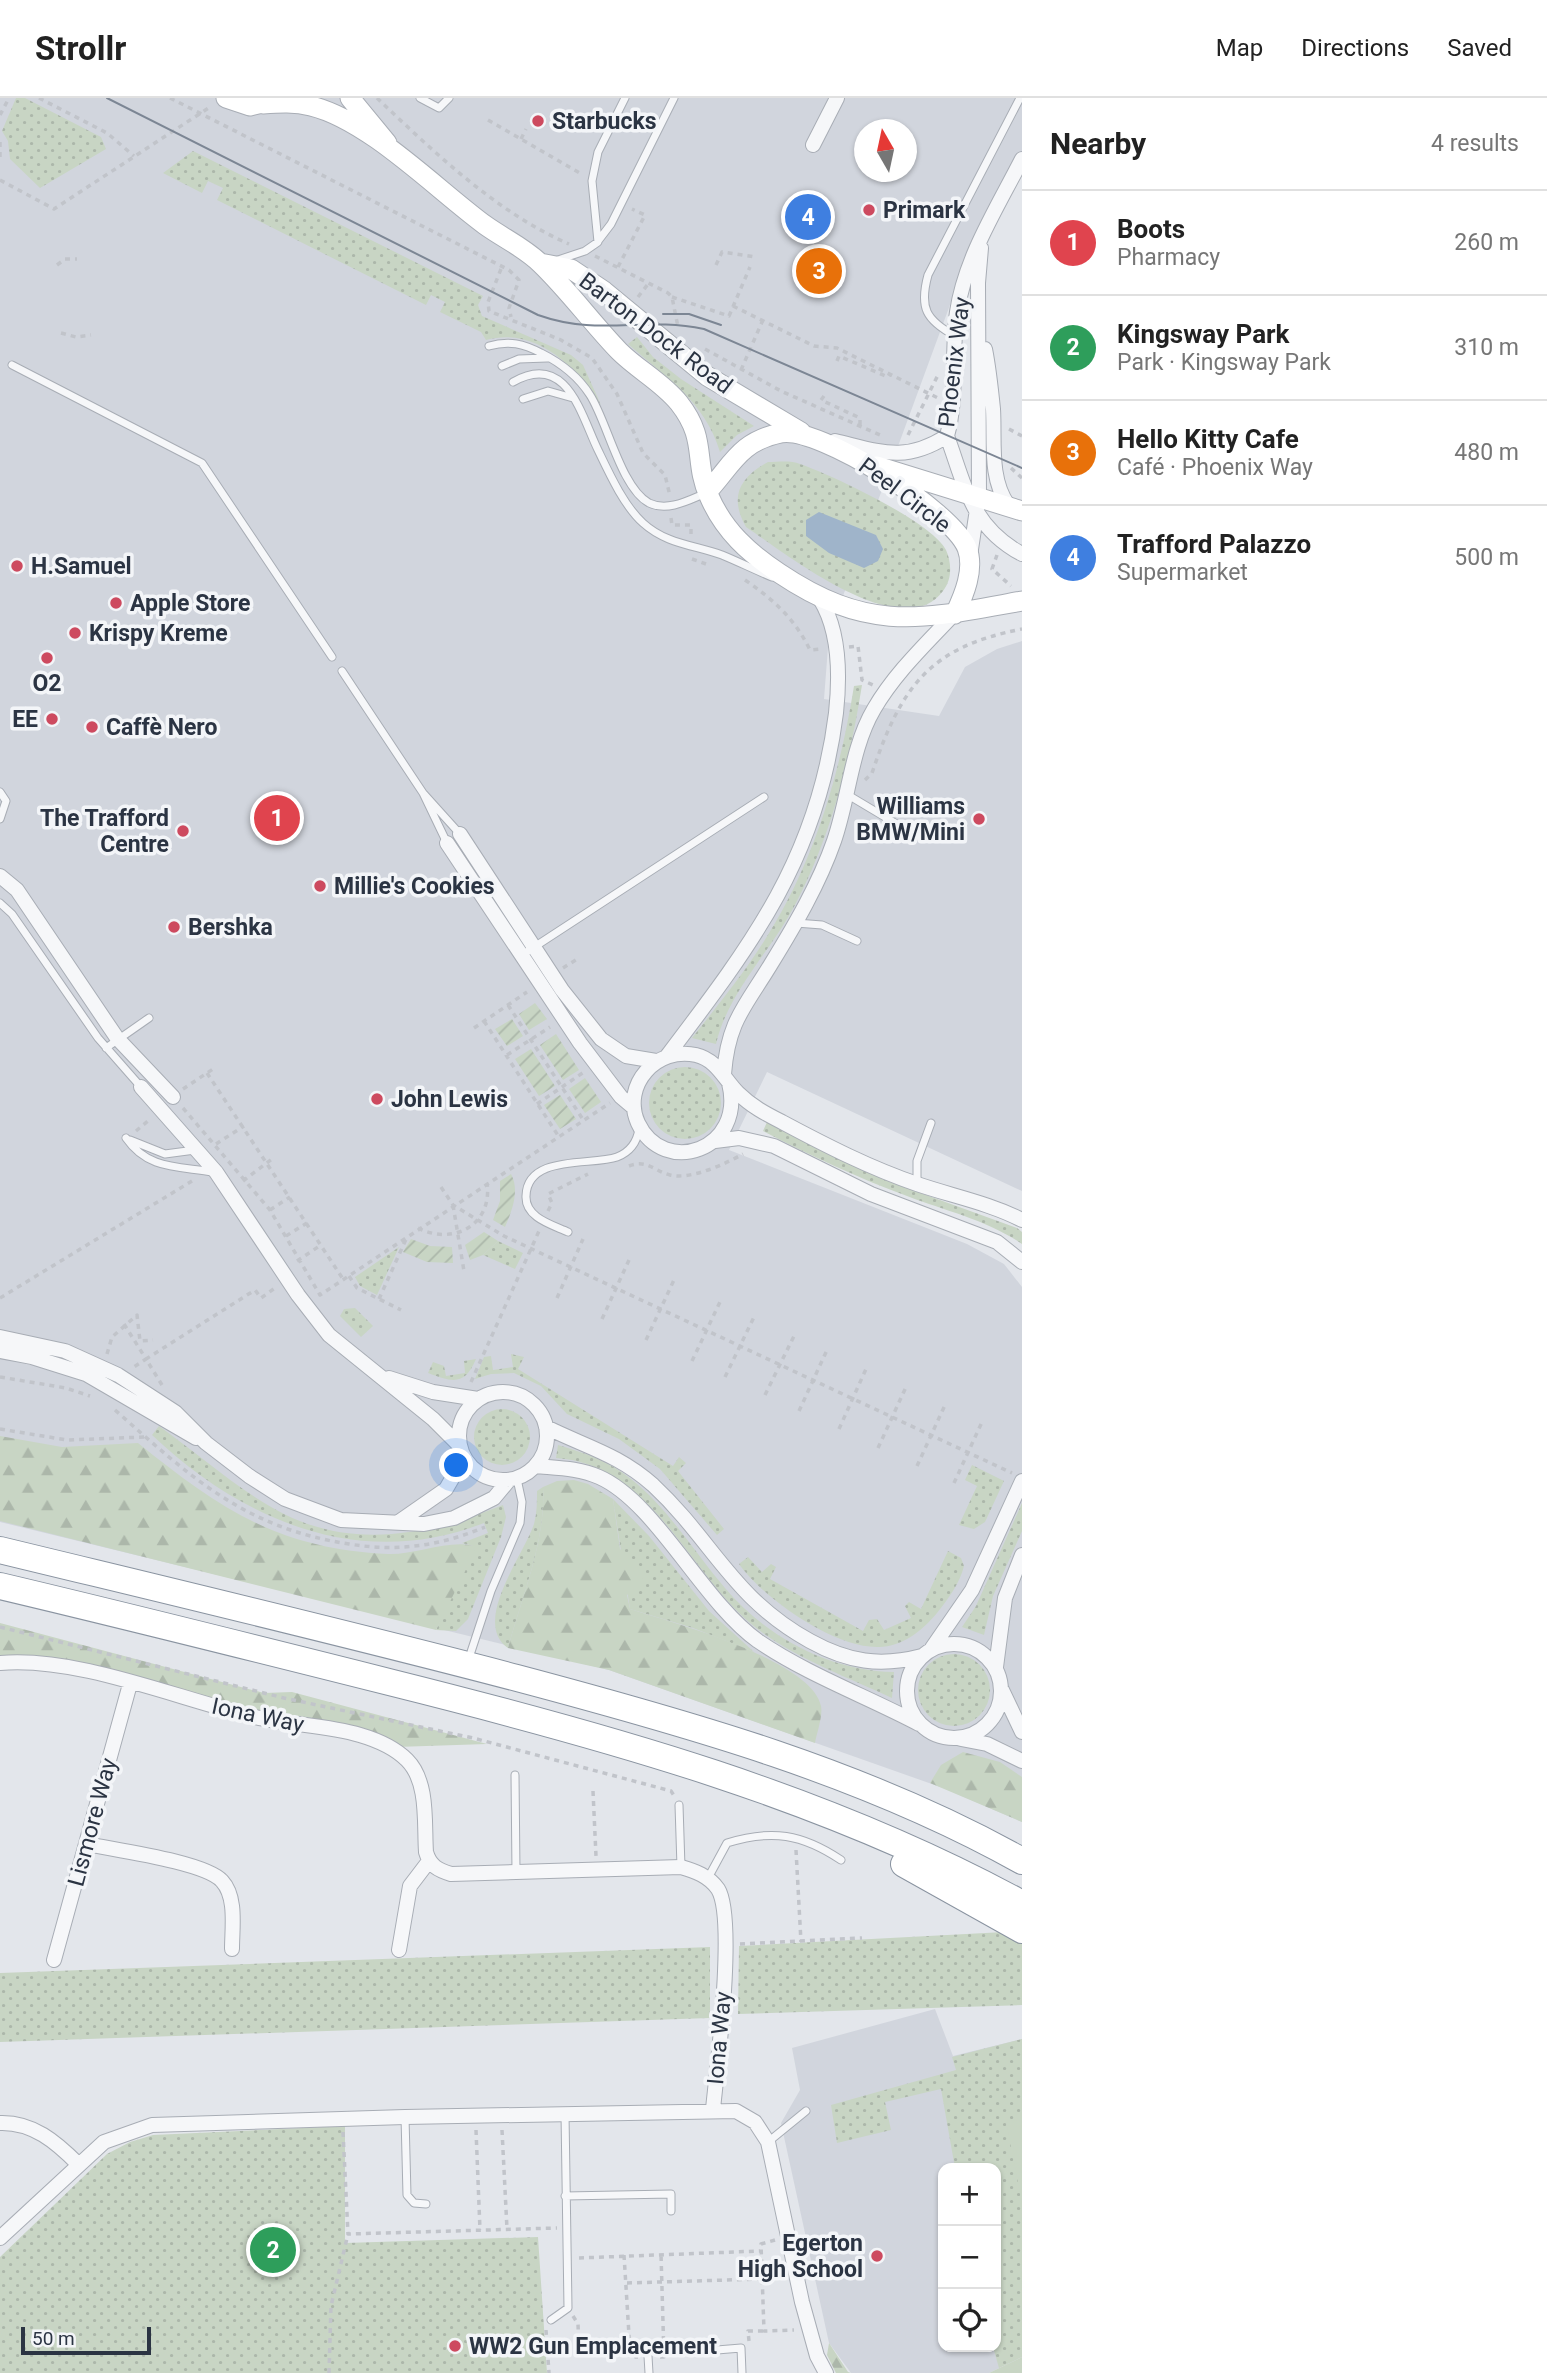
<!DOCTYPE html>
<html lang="en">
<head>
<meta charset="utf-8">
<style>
  body { margin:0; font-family:Roboto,sans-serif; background:#f2f2f2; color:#222 }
  .controls { position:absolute; right:21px; bottom:21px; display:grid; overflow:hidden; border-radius:14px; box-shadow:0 2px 5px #0004 }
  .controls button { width:63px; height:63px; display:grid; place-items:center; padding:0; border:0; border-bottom:2px solid #e0e0e0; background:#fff; color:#222; font:35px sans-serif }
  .compass { position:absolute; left:854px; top:21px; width:63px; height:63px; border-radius:50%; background:#fff; box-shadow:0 2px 5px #0004; rotate:351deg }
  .scale { position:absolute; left:21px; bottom:18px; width:130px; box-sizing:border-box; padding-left:7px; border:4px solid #2b3443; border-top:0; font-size:19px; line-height:24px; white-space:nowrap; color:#2b3443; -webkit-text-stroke:5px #f3f5f8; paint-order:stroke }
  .you { position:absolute; left:457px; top:1368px; width:24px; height:24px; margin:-18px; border:5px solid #fff; border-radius:50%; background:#1a73e8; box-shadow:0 0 0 10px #1a73e833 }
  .badge { display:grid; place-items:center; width:46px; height:46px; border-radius:50%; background:#7c3aed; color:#fff; font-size:23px; font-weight:700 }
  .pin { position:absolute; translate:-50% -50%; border:4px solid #fff; box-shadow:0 2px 7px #0006 }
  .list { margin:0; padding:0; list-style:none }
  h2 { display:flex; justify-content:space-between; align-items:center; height:91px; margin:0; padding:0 28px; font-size:30px }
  h2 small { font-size:23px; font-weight:400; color:#767676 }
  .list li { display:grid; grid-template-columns:46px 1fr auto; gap:21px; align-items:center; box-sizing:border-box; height:105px; padding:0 28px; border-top:2px solid #e0e0e0 }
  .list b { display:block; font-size:26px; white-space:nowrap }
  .list p { margin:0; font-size:23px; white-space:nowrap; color:#767676 }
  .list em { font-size:23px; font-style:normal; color:#767676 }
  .icon { flex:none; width:38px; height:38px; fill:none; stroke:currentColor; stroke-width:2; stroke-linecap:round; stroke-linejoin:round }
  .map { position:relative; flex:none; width:1022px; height:2275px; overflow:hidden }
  header { display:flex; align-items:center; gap:42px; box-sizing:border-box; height:98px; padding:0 35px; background:#fff; border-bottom:2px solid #e0e0e0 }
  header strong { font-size:33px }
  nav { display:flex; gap:38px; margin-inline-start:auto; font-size:24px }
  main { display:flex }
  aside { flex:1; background:#fff }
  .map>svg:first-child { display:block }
</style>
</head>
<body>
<header>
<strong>Strollr</strong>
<nav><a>Map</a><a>Directions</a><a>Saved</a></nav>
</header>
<main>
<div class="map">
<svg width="1022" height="2275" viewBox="0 0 1022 2275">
  <defs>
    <pattern id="grass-dots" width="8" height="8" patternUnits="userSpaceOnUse" patternTransform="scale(1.75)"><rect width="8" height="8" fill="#c8d5c4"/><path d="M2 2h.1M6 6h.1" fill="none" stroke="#acb7aa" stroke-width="1.8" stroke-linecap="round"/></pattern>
    <pattern id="forest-firs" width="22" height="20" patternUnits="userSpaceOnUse" patternTransform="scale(1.75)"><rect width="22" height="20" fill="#c8d5c4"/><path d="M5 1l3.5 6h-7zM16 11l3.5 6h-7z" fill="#acb7aa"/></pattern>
    <pattern id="garden-furrows" width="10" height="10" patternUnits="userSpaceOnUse" patternTransform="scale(1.75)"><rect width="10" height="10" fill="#c8d5c4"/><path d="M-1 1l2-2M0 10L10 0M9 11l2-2" fill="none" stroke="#acb7aa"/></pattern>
  </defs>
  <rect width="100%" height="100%" fill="#e3e6eb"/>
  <path fill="#d1d5dd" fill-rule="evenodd" d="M0,0H1022V66L958,185L829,536L824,601L939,618L965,569L997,551L1022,543V1093L767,974L729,1052L967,1146L1004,1166L1022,1189V1724L946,1691L609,1572L0,1424ZM864,32H906V74H864Z
    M935,1911L953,1958L1022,1941V2259L989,2275H851L829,2245L781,2025L800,1992L792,1950ZM943,2070H996V2249H943Z"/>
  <path fill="url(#grass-dots)" d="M16,0H25L101,39L106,51L40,90L10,61L8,43L2,33Z
    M193,53L483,198L478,207L482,218L571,257L583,267L601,307C576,269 536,228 486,242L481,234L440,214L445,204L431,197L426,207L217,102L223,90L208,83L202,95L163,75Z
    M637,239L653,259L681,281L754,328L737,337L720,354C705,303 665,279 628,246Z
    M768,364C778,364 791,362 800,366C832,377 932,424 946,452C952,465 952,482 943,493C902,549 785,455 746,429C729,399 739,380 768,364Z
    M862,587C850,663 831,738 795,807C771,853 728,894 716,946L692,940C714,912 737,884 757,854C811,774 839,682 854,588Z
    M649 1005a36 36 0 1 1 72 0a36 36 0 1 1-72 0Z
    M767,1024L882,1081L1017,1130L1022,1134V1146C987,1122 946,1113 907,1098C858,1080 809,1057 763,1033Z
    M498,1143L523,1155L515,1171L483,1157Z
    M399,1149L377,1197L360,1188L355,1179Z
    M355,1210L373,1228L361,1239L340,1218L344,1211Z
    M511,1256L524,1259L518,1271L673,1368L679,1359L686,1365L678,1373L724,1431L717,1437L660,1371L619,1341L567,1316L541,1288L514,1275L491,1276L475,1281L484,1259L491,1258L493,1272L513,1269Z
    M476,1261C465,1287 454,1285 428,1275L433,1264L444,1268L446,1278L465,1275L464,1263Z
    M474 1339a28 28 0 1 1 56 0a28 28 0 1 1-56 0Z
    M159,1328C200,1357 240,1394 286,1417C358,1452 433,1435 503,1407L506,1419L501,1439L468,1521L456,1533L436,1532L473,1448L462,1445L488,1435L484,1425C361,1473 244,1424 152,1337Z
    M558,1347C585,1355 609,1363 631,1381C669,1411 694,1454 725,1490C766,1539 830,1573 894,1574L892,1600C845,1578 791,1559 750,1525C686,1470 650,1366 556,1360Z
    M972,1367L1004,1383L985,1424L974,1431L959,1427L977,1388L965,1382Z
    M543,1389C546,1443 522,1498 508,1550C471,1524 524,1457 534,1426C537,1415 537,1404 537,1393Z
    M613,1401L649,1438L709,1513L754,1554L693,1530L630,1511Z
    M1022,1405V1433L993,1498L984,1537L962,1529L976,1508Z
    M948,1453L961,1460L964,1468C960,1485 948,1501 937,1515C923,1532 902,1549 879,1549C835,1551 764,1501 739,1466L748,1459L762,1474L771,1466L776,1469L770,1481L863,1533L869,1522L877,1521L884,1532L911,1520L905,1508L909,1504L921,1511Z
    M918 1592a36 36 0 1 1 72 0a36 36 0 1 1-72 0Z
    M1004,1834L1022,1846V1907L738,1916L739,1848Z
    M710,1849V1920L0,1944V1875Z
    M1022,1941V2259L999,2270L993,2249H996V2070H955L941,1991L885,2004L891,2032L837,2045L831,2007L956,1972L952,1959Z
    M345,2028V2145L538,2139L547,2275H0V2159L107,2056L130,2044L153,2037Z"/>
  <path fill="url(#forest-firs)" d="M0,1338L62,1349L138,1345C220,1411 279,1451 388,1456C414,1457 451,1441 473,1448L475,1453L436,1532L0,1423Z
    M574,1382L588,1386L613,1401L620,1451L642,1470L643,1485L627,1497L630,1511C671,1524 812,1562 821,1608C823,1618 817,1634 815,1645L609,1572L508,1550C522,1498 546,1443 543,1389L557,1383Z
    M0,1525L264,1595L292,1594L487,1646L396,1649L361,1635L0,1561Z
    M963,1654L1000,1664L1022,1679V1724L930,1685L941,1667Z
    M829,2245L848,2274L851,2275H836L827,2257Z
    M1022,2259V2275H989Z"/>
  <path fill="url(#garden-furrows)" d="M535,905L547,921L529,932L519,916Z
    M512,921L523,938L507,948L495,931Z
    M556,936L579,972L563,982L540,947Z
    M531,951L555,988L539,998L515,961Z
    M585,980L601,1004L585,1015L569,991Z
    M560,997L576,1021L560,1031L544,1007Z
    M511,1076C520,1092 512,1113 505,1129L493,1122L500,1103V1083Z
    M484,1134L498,1143L483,1157L470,1162L465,1147Z
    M411,1141L430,1148L452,1149L453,1165L427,1164L403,1154Z"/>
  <path fill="#c8d5c4" d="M1022,2021V2105L1006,2024Z"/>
  <path fill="#9fb4ca" d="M819,414L876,437L883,451L878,463L864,470L829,455L806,438V422Z"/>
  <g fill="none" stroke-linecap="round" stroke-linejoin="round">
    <defs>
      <path id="lane" d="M420,0L439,10L449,0
        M598,143L611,126L674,0
        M558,162L585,153L598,144L592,83L598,54L625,0
        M955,238C926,222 919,210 928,177L1020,0
        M489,248C509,242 524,246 541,255C561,265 578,278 590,297C607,323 621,390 649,405C668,414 689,402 706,395
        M12,267L202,365L332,559
        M502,268L519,261L547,260
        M513,284C567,253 581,317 598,352C609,375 624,408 643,425C666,446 694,447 722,457C739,464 755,472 772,479
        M523,301L548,293L573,300
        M342,573L423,695L447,745
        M0,694L6,703L0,721
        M424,696L460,736
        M848,697L910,734
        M0,805L12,816L98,940L141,989
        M796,825L822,827L857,843
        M522,857L764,699
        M106,950L149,920
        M126,1040C148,1072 178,1068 213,1074
        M130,1042L165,1056L195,1052
        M917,1085V1063L931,1025
        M568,1134C553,1127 525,1120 526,1098C527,1056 592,1068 617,1059C630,1054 637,1044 639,1031
        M468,1563L491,1493L520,1425L522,1404L517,1381
        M515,1677L516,1774
        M679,1707L681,1769
        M708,1780L727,1745C772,1731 802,1736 841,1762
        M405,2019L407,2097L414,2105L426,2106
        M768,2044L806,2013
        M565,2098L671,2096V2113
        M551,2222L568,2210L565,2016
        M717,2252L741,2250L742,2275
        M648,2258L649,2275"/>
      <path id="street" d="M813,47L837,0
        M985,251C989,271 991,291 993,311C995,343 989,380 1008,407
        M947,338C965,387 971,429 1022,456
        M835,343C881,354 905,365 947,338C958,298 951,255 957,214C965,160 997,110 1022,61
        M970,458L979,398L978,185L981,150
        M460,736L562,892L601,941L626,958L656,963
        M447,745L580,945L621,999L634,1010
        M0,778L17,792L117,940L173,999
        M667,958C752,846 818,760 836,615C840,578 840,533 820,501
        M724,976C728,923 745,909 771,866C795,827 819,786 834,743C849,700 851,650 874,611C895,575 925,547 953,517
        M729,985C746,1052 664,1080 638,1025C621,987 657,948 696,957C717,962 724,981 738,995C751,1008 766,1016 782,1024C825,1047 870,1070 917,1086C952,1098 989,1105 1022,1122
        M141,989L216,1074L298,1197L329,1237L433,1321L459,1347
        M715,1043L739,1040L774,1048L871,1096L997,1144L1022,1164
        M0,1239L65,1253L118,1277L175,1314L206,1345L249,1378L285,1401L341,1422L424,1426L454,1420L494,1400L509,1382
        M0,1253L32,1259L86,1276L196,1340
        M389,1280L433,1294L478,1301
        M459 1338a44 44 0 1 1 88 0a44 44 0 1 1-88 0Z
        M546,1329C586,1349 618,1356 653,1387C713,1443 732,1500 810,1543C848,1564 880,1569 922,1558
        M536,1368C557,1370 579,1370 599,1379C656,1404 702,1503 758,1543C808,1577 866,1598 919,1626
        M400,1423L446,1391L464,1360
        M907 1593a47 47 0 1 1 94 0a47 47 0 1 1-94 0Z
        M932,1550L972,1492L1022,1383
        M0,1565C78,1558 178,1601 255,1619C289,1627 327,1627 360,1637C377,1642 395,1650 407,1662C429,1684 424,1726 426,1754C430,1768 438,1772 451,1776L681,1769C695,1773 709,1778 718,1791C736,1820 717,1971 713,2011
        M996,1569L1005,1500L1022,1457
        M1002,1592L1022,1634
        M961,1641L987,1646L1022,1663
        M87,1746C115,1752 205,1764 222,1783C237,1799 232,1830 232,1851
        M399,1852L410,1788L429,1763
        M54,1862L130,1586
        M0,2025C33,2024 56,2044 78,2066
        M0,2140L104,2044L152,2027L405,2019L736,2013L755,2024L768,2044L802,2204L817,2258L826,2275"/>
      <path id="secondary" d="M226,0L250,8L275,2
        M350,0L387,45
        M263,6C279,5 295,4 311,8C369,22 436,91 485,127C503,140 525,150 541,166C569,193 592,225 619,253C638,272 662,284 679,305C708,342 693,362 709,398C724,433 749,455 779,475C870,536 922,521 1022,503
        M540,165L571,171L604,193L707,278L801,334
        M877,368L1022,413
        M708,393C732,367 740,343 781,335C820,328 952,413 967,450C975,471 964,497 955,516"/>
      <path id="highway" d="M0,1452C173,1494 346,1535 517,1580C690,1626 865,1675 1022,1763
        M0,1488C131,1519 262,1552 393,1585C609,1639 826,1699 1022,1806
        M904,1766L1022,1832"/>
    </defs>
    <use href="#lane" stroke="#a8adb5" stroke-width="9"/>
    <use href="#street" stroke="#a8adb5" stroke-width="16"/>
    <use href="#secondary" stroke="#a8adb5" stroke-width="21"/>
    <use href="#highway" stroke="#8a94a1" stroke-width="28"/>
    <path stroke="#c1c4ca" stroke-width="3.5" stroke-dasharray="5 5" stroke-linecap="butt" d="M39,0L107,35L134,58
      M170,0L509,172L519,182L509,210L511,219
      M377,0C434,54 497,115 569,146
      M0,17L9,0
      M488,22L583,77
      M521,41L526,31
      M0,44V61
      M0,82L54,111L210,9
      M595,158L668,195L672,199L678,229
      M57,167L65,161H77
      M716,167L722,154L755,159
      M618,169L645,117L632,111
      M501,171L488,204L489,213L561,242L592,260L617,296L643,355L665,377L670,398
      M638,199L648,186
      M672,199L729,218L750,169
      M733,208L814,248L837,250L938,300
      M61,235L76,239L91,237
      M705,251L781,293L880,337
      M837,263L839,258L888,279L890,276
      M741,272L762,224
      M824,298L821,302L860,320V328
      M1009,331L1022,338
      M908,337L938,277
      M1011,370L1022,380
      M671,420L672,427H691V436
      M997,457L992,471L1011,488
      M692,461L706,466
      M745,482C773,501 795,521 810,552L820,551
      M849,549L858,548L862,582L873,587
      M865,682L872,675C901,589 929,549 1022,531
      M563,870L579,860
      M508,907L584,1023
      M484,923L559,1039
      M474,930L527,894
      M507,957L550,929
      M207,975L343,1181
      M183,991L213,971
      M537,1006L584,974
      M183,1010L270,1112L320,1197L610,1005
      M136,1033L149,1022
      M216,1046L244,1028
      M629,1068C647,1061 654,1073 670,1077C691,1082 725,1066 743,1056
      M243,1083L272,1061
      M441,1089L453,1107L504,1138L1012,1375
      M453,1107L464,1173
      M270,1112L290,1099
      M548,1113L552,1105L548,1096L588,1076
      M418,1130C453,1148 493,1127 487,1085
      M286,1138L307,1125
      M297,1163L321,1147
      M349,1178L357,1190L401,1212
      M0,1200L192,1083
      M557,1200L583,1141
      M379,1201L407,1139
      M602,1221L629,1162
      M124,1226L146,1261L134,1269
      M646,1242L674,1182
      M107,1256L112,1239L137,1217L140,1243L153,1242
      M692,1263L720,1204
      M0,1279L66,1290L90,1298
      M725,1279L754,1219
      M471,1284L539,1133
      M162,1287L146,1261L255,1192L261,1200L275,1190
      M765,1297L794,1238
      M115,1312C191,1379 244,1430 349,1446C397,1454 440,1448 485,1429
      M799,1313L827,1252
      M0,1331L67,1342L145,1339
      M839,1331L866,1271
      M878,1350L906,1289
      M917,1368L945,1307
      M954,1385L982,1324
      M0,1529L284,1600L473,1640L671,1693L675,1699
      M593,1693L596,1758
      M796,1752L801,1844
      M740,1846L862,1840
      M476,2032L480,2132
      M502,2032L507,2131
      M343,2034L348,2136L557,2130
      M775,2142L761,2146L764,2233L794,2232
      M624,2157L630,2253
      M579,2160L760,2153
      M627,2185L761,2181
      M573,2218L578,2226L579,2255L630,2253V2259H638
      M546,2232L549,2275
      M749,2243L748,2233H764
      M660,2259H664L661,2156
      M329,2275L331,2208L348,2136"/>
    <use href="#lane" stroke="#f6f7f9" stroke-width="7"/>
    <use href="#street" stroke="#f6f7f9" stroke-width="14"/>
    <use href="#secondary" stroke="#fff" stroke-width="19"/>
    <use href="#highway" stroke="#fff" stroke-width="26"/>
    <path stroke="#7c8694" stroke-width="2" d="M107,0L538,217C600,239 643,218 704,231L1022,370
      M663,216H689L721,227"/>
  </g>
  <g fill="#cd4a5f" stroke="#f3f5f8" stroke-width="2.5">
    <circle cx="538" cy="23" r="7"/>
    <circle cx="869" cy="112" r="7"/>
    <circle cx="17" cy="468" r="7"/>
    <circle cx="116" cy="505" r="7"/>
    <circle cx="75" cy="535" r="7"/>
    <circle cx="47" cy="560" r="7"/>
    <circle cx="52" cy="621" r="7"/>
    <circle cx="92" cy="629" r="7"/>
    <circle cx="979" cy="721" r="7"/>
    <circle cx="183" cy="733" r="7"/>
    <circle cx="320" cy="788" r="7"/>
    <circle cx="174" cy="829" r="7"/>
    <circle cx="377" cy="1001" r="7"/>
    <circle cx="877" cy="2158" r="7"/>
    <circle cx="455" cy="2248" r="7"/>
  </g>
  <g text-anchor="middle" stroke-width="7" stroke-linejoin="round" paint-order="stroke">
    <g font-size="23" font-weight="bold" fill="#2b3443" stroke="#f3f5f8" text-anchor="start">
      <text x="552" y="31">Starbucks</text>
      <text x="883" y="120">Primark</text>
      <text x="31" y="476">H.Samuel</text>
      <text x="130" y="513">Apple Store</text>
      <text x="89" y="543">Krispy Kreme</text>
      <text x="47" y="593" text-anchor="middle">O2</text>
      <text x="38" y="629" text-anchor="end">EE</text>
      <text x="106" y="637">Caffè Nero</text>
      <text x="965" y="716" text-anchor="end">Williams<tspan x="965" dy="26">BMW/Mini</tspan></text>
      <text x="169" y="728" text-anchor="end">The Trafford<tspan x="169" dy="26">Centre</tspan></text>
      <text x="334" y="796">Millie's Cookies</text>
      <text x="188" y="837">Bershka</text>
      <text x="391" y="1009">John Lewis</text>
      <text x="863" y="2153" text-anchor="end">Egerton<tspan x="863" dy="26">High School</tspan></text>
      <text x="469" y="2256">WW2 Gun Emplacement</text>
    </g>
    <g font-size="23" fill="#2b3443" stroke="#f3f5f8">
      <text transform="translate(656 235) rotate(37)" y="8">Barton Dock Road</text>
      <text transform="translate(954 264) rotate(-83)" y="8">Phoenix Way</text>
      <text transform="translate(905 397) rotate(37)" y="8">Peel Circle</text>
      <text transform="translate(258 1617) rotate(12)" y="8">Iona Way</text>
      <text transform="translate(92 1724) rotate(-75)" y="8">Lismore Way</text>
      <text transform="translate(719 1940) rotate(-85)" y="8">Iona Way</text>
    </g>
  </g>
</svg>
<div class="controls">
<button>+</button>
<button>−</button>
<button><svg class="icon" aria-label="locate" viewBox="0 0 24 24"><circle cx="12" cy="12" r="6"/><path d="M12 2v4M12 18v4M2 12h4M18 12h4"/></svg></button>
</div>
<svg class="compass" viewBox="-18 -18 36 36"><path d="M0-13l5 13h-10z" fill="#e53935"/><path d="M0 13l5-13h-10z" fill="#767676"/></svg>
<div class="scale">50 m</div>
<div class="you"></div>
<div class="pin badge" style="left:277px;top:720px;background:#e0444e">1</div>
<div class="pin badge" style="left:273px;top:2152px;background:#2e9e5b">2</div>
<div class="pin badge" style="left:819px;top:173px;background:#e8710a">3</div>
<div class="pin badge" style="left:808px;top:119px;background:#3f7fe0">4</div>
</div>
<aside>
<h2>Nearby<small>4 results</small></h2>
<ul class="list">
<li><span class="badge" style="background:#e0444e">1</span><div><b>Boots</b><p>Pharmacy</p></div><em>260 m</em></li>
<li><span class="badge" style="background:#2e9e5b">2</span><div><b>Kingsway Park</b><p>Park · Kingsway Park</p></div><em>310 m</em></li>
<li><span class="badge" style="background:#e8710a">3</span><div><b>Hello Kitty Cafe</b><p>Café · Phoenix Way</p></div><em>480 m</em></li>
<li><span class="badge" style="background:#3f7fe0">4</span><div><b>Trafford Palazzo</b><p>Supermarket</p></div><em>500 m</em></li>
</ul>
</aside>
</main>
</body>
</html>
